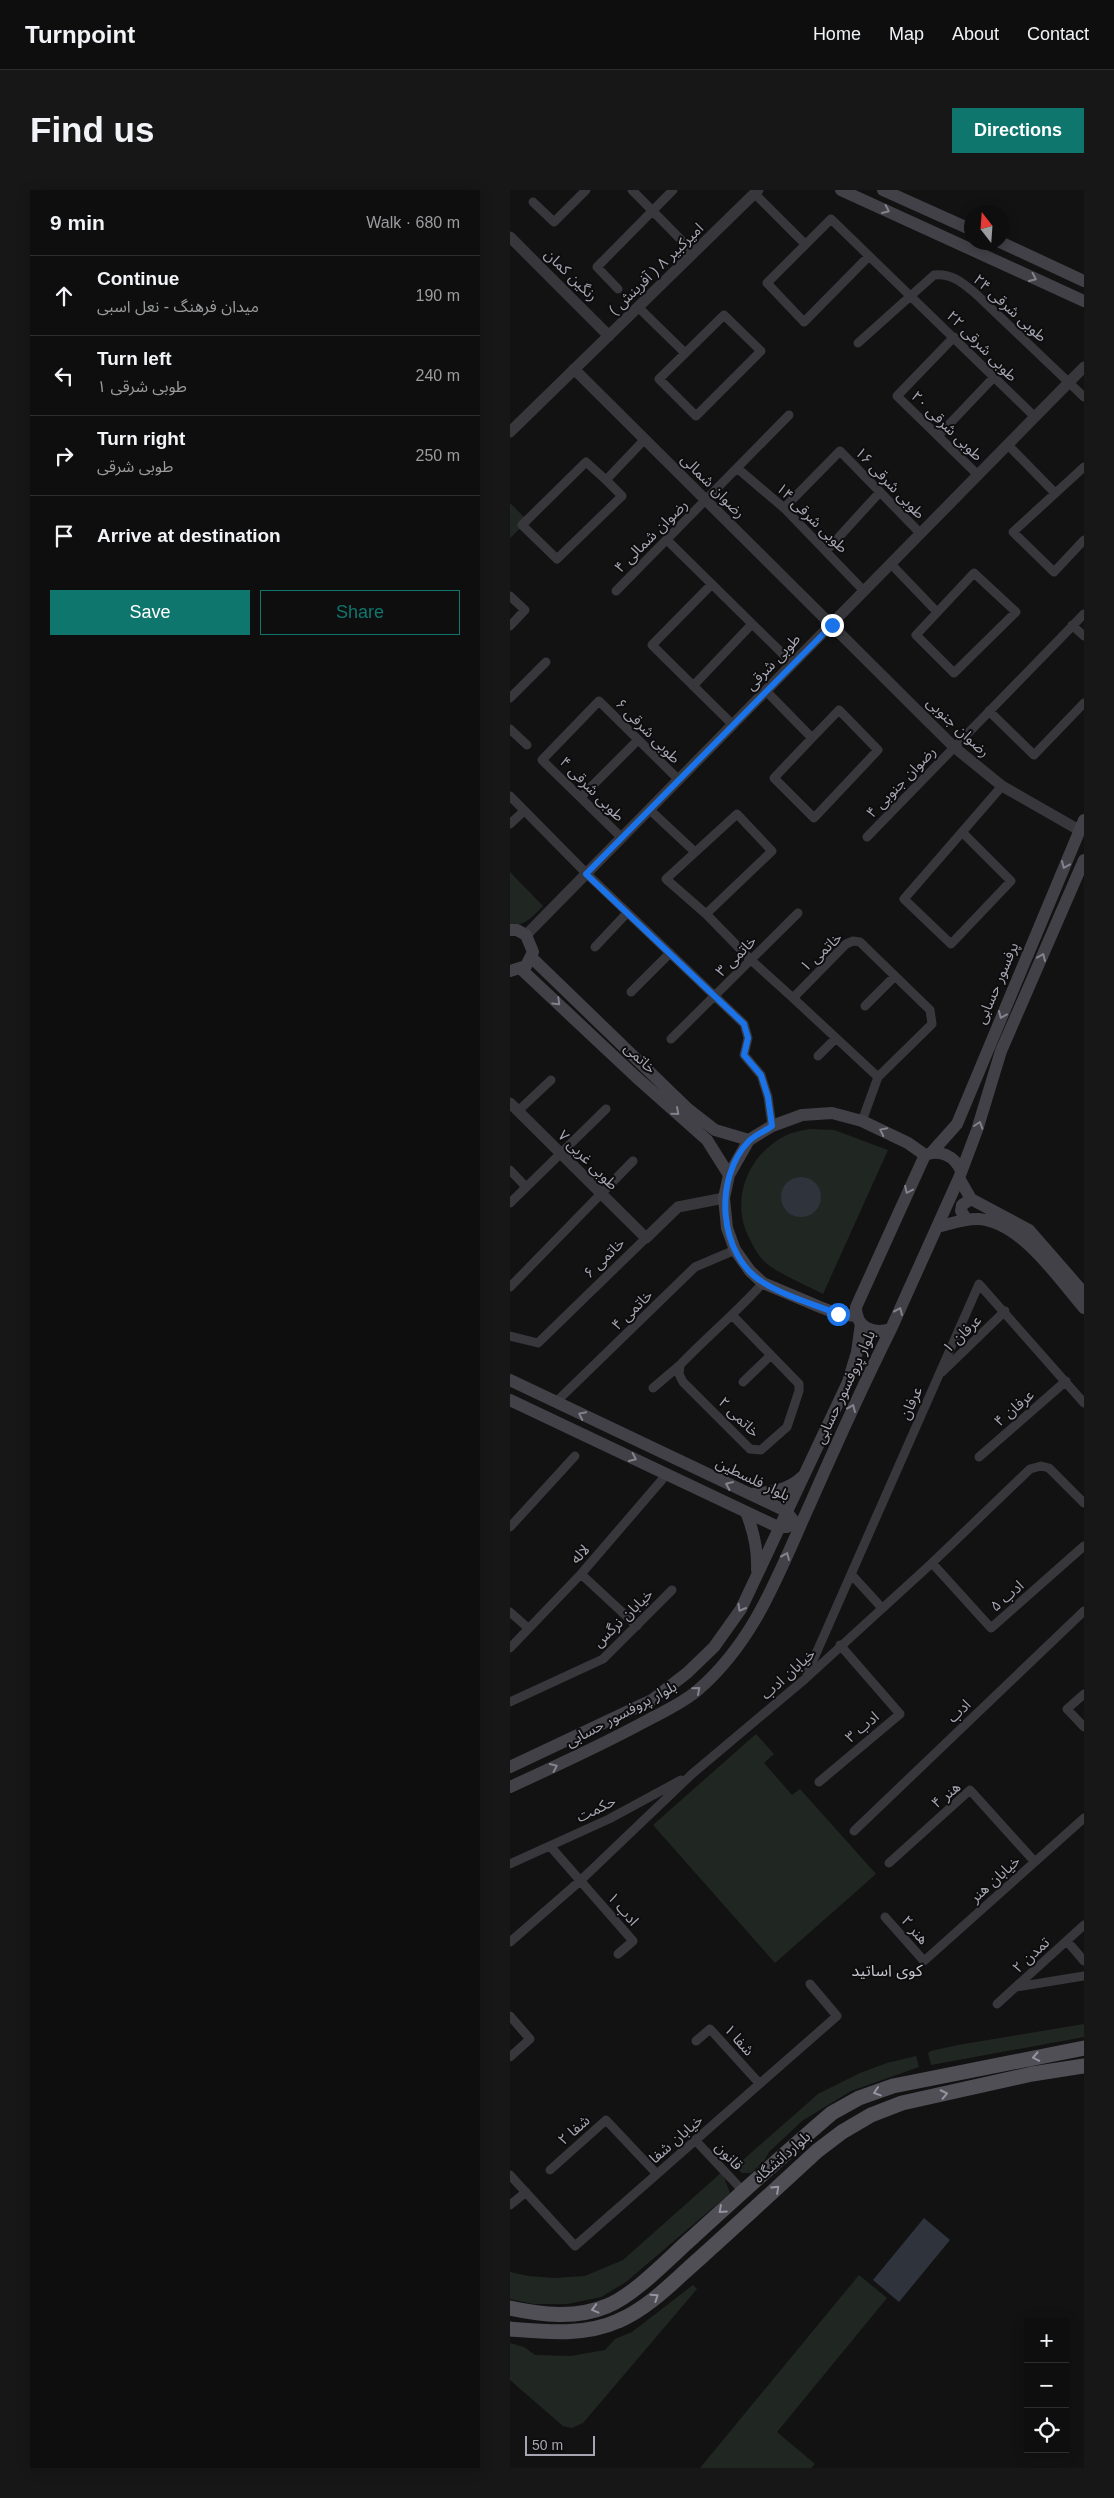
<!DOCTYPE html>
<html lang="en">
<head>
<meta charset="utf-8">
<style>
  body { margin:0; font-family:Arial,"Noto Sans Arabic",sans-serif; background:#171717; color:#f1f3f6 }
  .controls { position:absolute; right:15px; bottom:15px; display:grid; overflow:hidden; border-radius:0px; box-shadow:0 2px 12px #0003 }
  .controls button { width:45px; height:45px; display:grid; place-items:center; padding:0; border:0; border-bottom:1px solid #2e2e2e; background:#0e0e0e; color:#f1f3f6; font:25px sans-serif }
  .compass { position:absolute; left:454px; top:15px; width:45px; height:45px; border-radius:50%; background:#0e0e0e; box-shadow:0 2px 12px #0003; rotate:343deg }
  .scale { position:absolute; left:15px; bottom:12px; width:70px; box-sizing:border-box; padding-left:5px; border:2px solid #a5a6b2; border-top:0; font-size:14px; line-height:18px; white-space:nowrap; color:#a5a6b2; -webkit-text-stroke:4px #0d0d0e; paint-order:stroke }
  .stop { position:absolute; width:15px; height:15px; margin:-11px; border:4px solid #1a73e8; border-radius:50%; background:#fff }
  .stop.end { background:#1a73e8; border-color:#fff; box-shadow:0 1px 5px #0008 }
  .list { margin:0; padding:0; list-style:none }
  h2 { display:flex; justify-content:space-between; align-items:center; height:65px; margin:0; padding:0 20px; font-size:21px }
  h2 small { font-size:16px; font-weight:400; color:#9b9c9e }
  .list li { display:grid; grid-template-columns:32px 1fr auto; gap:15px; align-items:center; box-sizing:border-box; height:80px; padding:0 20px; border-top:1px solid #2e2e2e }
  .list b { display:block; font-size:19px; white-space:nowrap }
  .list p { margin:0; font-size:16px; white-space:nowrap; color:#9b9c9e }
  .list em { font-size:16px; font-style:normal; color:#9b9c9e }
  .actions { display:flex; gap:10px; padding:15px 20px }
  .actions a { flex:1; padding:11px 0; border:1px solid #0f766e; border-radius:0px; text-align:center; font-size:18px; color:#0f766e }
  .actions .main { background:#0f766e; color:#fff }
  .icon { flex:none; width:28px; height:28px; fill:none; stroke:currentColor; stroke-width:2; stroke-linecap:round; stroke-linejoin:round }
  .map { position:relative; flex:none; width:574px; height:2278px; overflow:hidden; border-radius:0px }
  header { display:flex; align-items:center; gap:30px; box-sizing:border-box; height:70px; padding:0 25px; background:#0e0e0e; border-bottom:1px solid #2e2e2e }
  header strong { font-size:24px }
  nav { display:flex; gap:28px; margin-inline-start:auto; font-size:18px }
  .intro { display:flex; align-items:center; justify-content:space-between; box-sizing:border-box; height:120px; padding:0 30px }
  h1 { margin:0; font-size:35px }
  .button { padding:12px 22px; border-radius:0px; background:#0f766e; color:#fff; font-size:18px; font-weight:700 }
  main { display:flex; gap:30px; padding:0 30px }
  aside { flex:1; background:#0e0e0e; border-radius:0px; box-shadow:0 2px 12px #0003 }
  .map>svg:first-child { display:block }
</style>
</head>
<body>
<header>
<strong>Turnpoint</strong>
<nav><a>Home</a><a>Map</a><a>About</a><a>Contact</a></nav>
</header>
<div class="intro"><h1>Find us</h1><a class="button">Directions</a></div>
<main>
<aside>
<h2>9 min<small>Walk · 680 m</small></h2>
<ul class="list">
<li><svg class="icon" aria-label="ahead" viewBox="0 0 24 24"><path d="M12 20V5M6 11l6-6 6 6"/></svg><div><b>Continue</b><p>میدان فرهنگ - نعل اسبی</p></div><em>190 m</em></li>
<li><svg class="icon" aria-label="left" viewBox="0 0 24 24"><path d="M17 20v-9H6M10 6l-5 5 5 5"/></svg><div><b>Turn left</b><p>طوبی شرقی ۱</p></div><em>240 m</em></li>
<li><svg class="icon" aria-label="right" viewBox="0 0 24 24"><path d="M7 20v-9h11M14 6l5 5-5 5"/></svg><div><b>Turn right</b><p>طوبی شرقی</p></div><em>250 m</em></li>
<li><svg class="icon" aria-label="arrive" viewBox="0 0 24 24"><path d="M6 21V4h12l-3 4 3 4H6"/></svg><div><b>Arrive at destination</b></div></li>
</ul>
<div class="actions"><a class="main">Save</a><a>Share</a></div>
</aside>
<div class="map">
<svg width="574" height="2278" viewBox="0 0 574 2278">
  <rect width="100%" height="100%" fill="#121213"/>
  <path fill="#202723" d="M0,313L18,331L0,348Z
    M0,682L33,716C23,726 16,736 0,735Z
    M299,939L324,940L378,960L313,1104C298,1096 269,1084 256,1073C247,1065 241,1052 236,1041C222,1004 240,965 273,947C281,942 291,941 299,939Z
    M246,1544L264,1564L254,1573L282,1605L290,1599L366,1684L265,1773L143,1635Z
    M574,1834V1847L421,1875L418,1863L421,1861L448,1855Z
    M406,1866L409,1877L341,1901L292,1931L259,1962L254,1971L241,1983H232L225,1977L308,1904L350,1883L377,1873Z
    M212,1982L220,2003L116,2092L91,2107L57,2114H23L0,2109V2082L18,2086L45,2088L75,2086L113,2070Z
    M349,2085L377,2108L267,2242L305,2274L301,2278H190Z
    M183,2095L187,2099L73,2233L62,2238L53,2236L0,2190V2153L14,2157L25,2165L61,2166L95,2160L105,2149L122,2142Z"/>
  <path fill="#2f333c" d="M271 1007a20 20 0 1 1 40 0a20 20 0 1 1-40 0Z
    M414,2028L440,2050L389,2112L363,2090Z"/>
  <g fill="none" stroke-linecap="round" stroke-linejoin="round">
    <path stroke="#38383c" stroke-width="9" d="M122,0L184,63
      M245,4L295,54
      M23,12L44,32L76,0
      M359,66L294,132L257,93L321,29L525,227
      M108,99L87,77L163,0
      M129,118L175,163
      M214,125L251,161L186,226L149,189Z
      M444,147L387,206L468,285
      M348,153L424,85C442,83 453,93 466,104L574,207
      M428,246L484,187
      M498,255L545,303
      M574,277L503,342L544,382L574,350
      M227,278L274,318L354,401
      M96,290L112,306L47,369L12,335L76,272L96,290L135,249
      M274,318L330,261L411,344
      M157,350L283,474
      M317,360L370,302
      M381,374L427,422
      M464,383L506,422L444,483L406,445Z
      M202,394L142,455L223,535
      M106,401L279,225
      M0,406L15,420L0,436
      M562,435L574,446
      M183,496L242,434
      M256,501L302,548L329,520L368,560L304,628L264,588L302,548
      M0,508L36,472
      M479,521L524,565L574,513
      M0,539L17,555
      M0,606L77,684L234,834L238,848L234,865L251,885L258,907L262,936
      M71,607L128,550
      M140,620L185,662
      M0,634L14,621
      M453,643L501,691L441,754L394,709L492,596
      M357,647L574,424
      M112,648L32,570L89,511L169,590
      M196,724L262,661L227,624L156,689L196,724L241,770L283,808
      M85,757L117,723
      M121,802L160,763
      M355,816L385,786
      M161,849L288,723
      M308,866L326,848
      M8,921L41,890
      M352,931L368,887L422,834L420,820L350,752L343,751L336,754L283,808L368,887
      M0,980L16,997
      M0,1013L96,919
      M0,1097L123,971
      M223,1126L289,1194V1201L277,1237L251,1260L240,1259L173,1192L169,1184L170,1175C197,1147 227,1122 253,1093
      M0,1146L28,1153L136,1048
      M432,1182L495,1121
      M233,1192L261,1165
      M143,1198L170,1175
      M46,1212L185,1077L225,1060
      M469,1267L556,1191
      M0,1337L65,1266
      M422,1373L481,1438L574,1356
      M71,1384L127,1436
      M341,1384L372,1418
      M0,1422L18,1438
      M0,1458L71,1384L157,1284
      M297,1484L469,1094L574,1213
      M574,1504L557,1519L574,1537
      M0,1512L93,1469L162,1400
      M309,1592L390,1524L330,1455
      M344,1641L574,1421
      M40,1656L123,1751L108,1764
      M379,1673L460,1600L525,1672
      M0,1674L99,1629L171,1590
      M375,1727L414,1771L574,1628
      M557,1751L574,1771
      M0,1752L70,1691L182,1584L295,1489L422,1373L520,1279L531,1276L539,1278L574,1313
      M506,1797L574,1786
      M487,1814L574,1735
      M0,1826L20,1849L0,1867
      M186,1851L200,1839L249,1893
      M185,1950L233,2001
      M40,1980L96,1930L146,1983
      M0,1985L65,2056L327,1826L300,1794
      M0,2015L16,2002"/>
    <path stroke="#38383c" stroke-width="11" d="M0,47L99,146
      M64,179L444,557L492,596L569,640
      M0,242L248,0
      M16,745L574,177
      M0,913L136,1048L168,1017L214,1008"/>
    <path stroke="#414147" stroke-width="12" d="M331,0L574,111
      M373,0L462,40
      M490,52L574,91
      M0,740H7L16,745L23,762L16,776L0,781
      M22,768L178,919L205,940L239,950
      M11,779L126,887L197,950L219,985
      M422,962L447,934L574,630
      M451,981C445,966 430,959 415,965L346,1117C346,1137 362,1145 381,1139L449,988L467,940L491,861L574,670
      M449,988L461,1009L519,1040L574,1103
      M457,1030L451,1021L452,1015L461,1009
      M427,1037C440,1034 456,1028 469,1029C511,1032 548,1088 574,1118
      M346,1126L328,1124L310,1117L253,1093L240,1081L225,1060L217,1038L214,1008L219,985L239,950L262,936L292,925L322,923L352,931L398,953L415,965
      M0,1190L276,1321L289,1338
      M0,1210L268,1337H277
      M240,1304C260,1302 278,1301 293,1286
      M236,1322C244,1342 248,1359 247,1380
      M0,1577L142,1510L177,1483L204,1457L231,1419L338,1192L347,1162L351,1133
      M0,1597C46,1576 92,1555 136,1531C153,1522 173,1513 188,1500C246,1450 269,1382 300,1314C326,1255 352,1197 381,1139"/>
    <path stroke="#504f56" stroke-width="15" d="M0,2118C32,2125 66,2129 97,2116C125,2105 160,2067 183,2047C229,2005 275,1963 322,1923L349,1908L383,1896L574,1858
      M0,2139C36,2142 75,2146 108,2131C139,2118 165,2090 189,2069C229,2033 268,1997 307,1961L332,1942L361,1925L392,1913L522,1884L574,1876"/>
  </g>
  <defs><path id="oneway-chevron" d="M-2-3.5L2.5 0L-2 3.5" fill="none" stroke-width="1.6" stroke-linecap="round" stroke-linejoin="round" transform="scale(1.25)"/></defs>
  <g stroke="#82838d">
    <use href="#oneway-chevron" transform="translate(376 20) rotate(25)"/>
    <use href="#oneway-chevron" transform="translate(523 88) rotate(25)"/>
    <use href="#oneway-chevron" transform="translate(555 675) rotate(113)"/>
    <use href="#oneway-chevron" transform="translate(532 767) rotate(-67)"/>
    <use href="#oneway-chevron" transform="translate(47 812) rotate(44)"/>
    <use href="#oneway-chevron" transform="translate(492 825) rotate(113)"/>
    <use href="#oneway-chevron" transform="translate(166 922) rotate(41)"/>
    <use href="#oneway-chevron" transform="translate(469 935) rotate(-72)"/>
    <use href="#oneway-chevron" transform="translate(373 941) rotate(-154)"/>
    <use href="#oneway-chevron" transform="translate(398 1000) rotate(115)"/>
    <use href="#oneway-chevron" transform="translate(389 1121) rotate(-66)"/>
    <use href="#oneway-chevron" transform="translate(342 1218) rotate(-66)"/>
    <use href="#oneway-chevron" transform="translate(72 1225) rotate(-154)"/>
    <use href="#oneway-chevron" transform="translate(123 1268) rotate(25)"/>
    <use href="#oneway-chevron" transform="translate(219 1295) rotate(-155)"/>
    <use href="#oneway-chevron" transform="translate(276 1366) rotate(-66)"/>
    <use href="#oneway-chevron" transform="translate(231 1418) rotate(120)"/>
    <use href="#oneway-chevron" transform="translate(187 1500) rotate(-40)"/>
    <use href="#oneway-chevron" transform="translate(44 1577) rotate(-25)"/>
  </g>
  <g stroke="#9495a0">
    <use href="#oneway-chevron" transform="translate(526 1867) rotate(169)"/>
    <use href="#oneway-chevron" transform="translate(367 1902) rotate(162)"/>
    <use href="#oneway-chevron" transform="translate(434 1904) rotate(-12)"/>
    <use href="#oneway-chevron" transform="translate(266 1999) rotate(-43)"/>
    <use href="#oneway-chevron" transform="translate(212 2020) rotate(138)"/>
    <use href="#oneway-chevron" transform="translate(145 2107) rotate(-34)"/>
    <use href="#oneway-chevron" transform="translate(85 2119) rotate(165)"/>
  </g>
  <g fill="none" stroke-linecap="round" stroke-linejoin="round">
    <path stroke="#1a73e8" stroke-width="6" d="M322,435L76,684L234,834L238,848L234,865L251,885L258,907L262,936C255,941 245,945 239,951C203,988 208,1066 254,1093C276,1107 304,1114 328,1124"/>
  </g>
  <g text-anchor="middle" stroke-width="4" stroke-linejoin="round" paint-order="stroke">
    <g font-size="15" fill="#a5a6b2" stroke="#0d0d0e">
      <text transform="translate(146 79) rotate(-44)" y="5">امیرکبیر ۸ ( آفرینش )</text>
      <text transform="translate(61 85) rotate(44)" y="5">رنگین کمان</text>
      <text transform="translate(500 118) rotate(42)" y="5">طوبی شرقی ۲۴</text>
      <text transform="translate(472 156) rotate(45)" y="5">طوبی شرقی ۲۲</text>
      <text transform="translate(437 236) rotate(44)" y="5">طوبی شرقی ۲۰</text>
      <text transform="translate(380 293) rotate(46)" y="5">طوبی شرقی ۱۶</text>
      <text transform="translate(203 296) rotate(45)" y="5">رضوان شمالی</text>
      <text transform="translate(302 328) rotate(44)" y="5">طوبی شرقی ۱۴</text>
      <text transform="translate(141 346) rotate(-45)" y="5">رضوان شمالی ۴</text>
      <text transform="translate(263 472) rotate(-46)" y="5">طوبی شرقی</text>
      <text transform="translate(448 537) rotate(43)" y="5">رضوان جنوبی</text>
      <text transform="translate(138 541) rotate(45)" y="5">طوبی شرقی ۶</text>
      <text transform="translate(391 592) rotate(-46)" y="5">رضوان جنوبی ۴</text>
      <text transform="translate(82 599) rotate(45)" y="5">طوبی شرقی ۴</text>
      <text transform="translate(311 762) rotate(-42)" y="5">خاتمی ۱</text>
      <text transform="translate(226 766) rotate(-45)" y="5">خاتمی ۳</text>
      <text transform="translate(487 793) rotate(-67)" y="5">پرفسور حسابی</text>
      <text transform="translate(130 868) rotate(43)" y="5">خاتمی</text>
      <text transform="translate(78 970) rotate(45)" y="5">طوبی غربی ۷</text>
      <text transform="translate(94 1068) rotate(-44)" y="5">خاتمی ۶</text>
      <text transform="translate(122 1120) rotate(-44)" y="5">خاتمی ۴</text>
      <text transform="translate(452 1144) rotate(-44)" y="5">عرفان ۱</text>
      <text transform="translate(335 1197) rotate(-65)" y="5">بلوار پروفسور حسابی</text>
      <text transform="translate(401 1213) rotate(-66)" y="5">عرفان</text>
      <text transform="translate(504 1218) rotate(-41)" y="5">عرفان ۴</text>
      <text transform="translate(229 1227) rotate(44)" y="5">خاتمی ۲</text>
      <text transform="translate(243 1289) rotate(26)" y="5">بلوار فلسطین</text>
      <text transform="translate(70 1364) rotate(-48)" y="5">لاله</text>
      <text transform="translate(497 1406) rotate(-41)" y="5">ادب ۵</text>
      <text transform="translate(113 1428) rotate(-44)" y="5">خیابان نرگس</text>
      <text transform="translate(278 1484) rotate(-42)" y="5">خیابان ادب</text>
      <text transform="translate(449 1521) rotate(-44)" y="5">ادب</text>
      <text transform="translate(111 1524) rotate(-28)" y="5">بلوار پروفسور حسابی</text>
      <text transform="translate(352 1537) rotate(-40)" y="5">ادب ۳</text>
      <text transform="translate(436 1605) rotate(-39)" y="5">هنر ۴</text>
      <text transform="translate(86 1619) rotate(-26)" y="5">حکمت</text>
      <text transform="translate(485 1689) rotate(-42)" y="5">خیابان هنر</text>
      <text transform="translate(113 1719) rotate(49)" y="5">ادب ۱</text>
      <text transform="translate(405 1740) rotate(49)" y="5">هنر ۲</text>
      <text transform="translate(521 1765) rotate(-43)" y="5">تمدن ۲</text>
      <text transform="translate(229 1850) rotate(48)" y="5">شفا ۱</text>
      <text transform="translate(64 1940) rotate(-41)" y="5">شفا ۲</text>
      <text transform="translate(166 1949) rotate(-41)" y="5">خیابان شفا</text>
      <text transform="translate(219 1966) rotate(47)" y="5">قانون</text>
      <text transform="translate(272 1967) rotate(-41)" y="5">بلواردانشگاه</text>
    </g>
    <g font-size="16" fill="#c5c5ce" stroke="#0d0d0e">
      <text x="377" y="1786">کوی اساتید</text>
    </g>
  </g>
</svg>
<div class="controls">
<button>+</button>
<button>−</button>
<button><svg class="icon" aria-label="locate" viewBox="0 0 24 24"><circle cx="12" cy="12" r="6"/><path d="M12 2v4M12 18v4M2 12h4M18 12h4"/></svg></button>
</div>
<svg class="compass" viewBox="-18 -18 36 36"><path d="M0-13l5 13h-10z" fill="#e53935"/><path d="M0 13l5-13h-10z" fill="#9b9c9e"/></svg>
<div class="scale">50 m</div>
<div class="stop" style="left:328px;top:1124px"></div>
<div class="stop end" style="left:322px;top:435px"></div>
</div>
</main>
</body>
</html>
